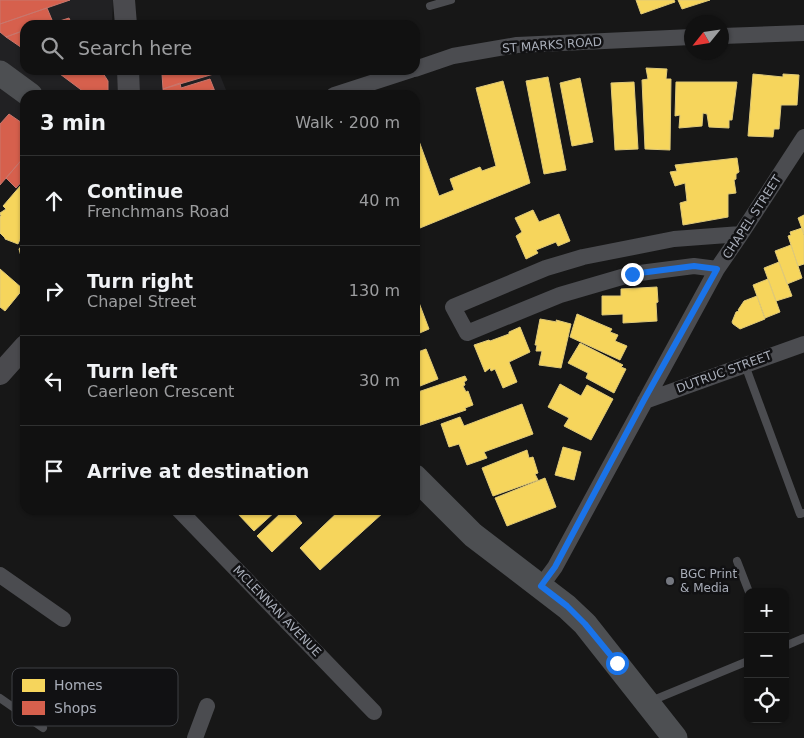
<!DOCTYPE html>
<html lang="en">
<head>
<meta charset="utf-8">
<style>
  body { margin:0; font-family:"DejaVu Sans",sans-serif; background:#1a1a1a; color:#f1f3f6 }
  .controls { position:absolute; right:15px; bottom:15px; display:grid; overflow:hidden; border-radius:10px; box-shadow:0 1px 4px #0004 }
  .controls button { width:45px; height:45px; display:grid; place-items:center; padding:0; border:0; border-bottom:1px solid #303131; background:#111; color:#f1f3f6; font:25px sans-serif }
  .compass { position:absolute; left:684px; top:15px; width:45px; height:45px; border-radius:50%; background:#111; box-shadow:0 1px 4px #0004; rotate:240deg }
  .stop { position:absolute; width:15px; height:15px; margin:-11px; border:4px solid #1a73e8; border-radius:50%; background:#fff }
  .stop.end { background:#1a73e8; border-color:#fff; box-shadow:0 1px 5px #0008 }
  .list { margin:0; padding:0; list-style:none }
  h2 { display:flex; justify-content:space-between; align-items:center; height:65px; margin:0; padding:0 20px; font-size:21px }
  h2 small { font-size:16px; font-weight:400; color:#9c9d9f }
  .list li { display:grid; grid-template-columns:32px 1fr auto; gap:15px; align-items:center; box-sizing:border-box; height:90px; padding:0 20px; border-top:1px solid #303131 }
  .list b { display:block; font-size:19px; white-space:nowrap }
  .list p { margin:0; font-size:16px; white-space:nowrap; color:#9c9d9f }
  .list em { font-size:16px; font-style:normal; color:#9c9d9f }
  .icon { flex:none; width:28px; height:28px; fill:none; stroke:currentColor; stroke-width:2; stroke-linecap:round; stroke-linejoin:round }
  .map { position:relative; flex:none; width:804px; height:738px; overflow:hidden }
  .search { position:absolute; background:#111; box-shadow:0 1px 4px #0004; left:20px; top:20px; width:400px; height:55px; display:flex; align-items:center; gap:12px; box-sizing:border-box; padding:0 18px; border-radius:15px; color:#9c9d9f; font-size:19px }
  .panel { position:absolute; background:#111; box-shadow:0 1px 4px #0004; left:20px; top:90px; width:400px; height:425px; border-radius:15px }
  .map>svg:first-child { display:block }
</style>
</head>
<body>
<div class="map">
<svg width="804" height="738" viewBox="0 0 804 738">
  <rect width="100%" height="100%" fill="#171717"/>
  <path fill="#212123" d="M0,0H113L112,25H25V70H218L228,95H25V159L0,141Z"/>
  <path fill="#f6d55c" stroke="#dfc978" d="M636,0H674L675,2L641,14Z
    M678,0H710L682,9Z
    M646,68L667,69L666,79H671L670,150L645,149L642,80L648,79Z
    M753,74L783,77V74L799,75L797,105H781L779,129H774L773,137L748,136Z
    M548,77L566,170L544,174L526,81Z
    M580,78L593,142L572,146L560,83Z
    M503,81L530,183L420,228L415,215V130L439,196L454,190L450,179L480,167L482,171L496,166L476,88Z
    M634,82L638,149L615,150L611,83Z
    M676,82H737L732,120H729V128L709,127L707,114L703,113L702,126L679,128L680,115L675,116Z
    M737,158L739,172L736,174V179L734,180L736,193L728,194V217L683,225L680,203L687,201L685,183L675,186L670,172L677,171L675,165Z
    M25,184V236L22,235L18,244L5,239V238L0,233V217L1,216L0,213L6,209L3,206L21,185L22,187Z
    M533,210L539,222L559,214L570,241L558,246L556,242L536,250L538,253L526,259L516,236L522,232L515,218Z
    M804,215V234L798,218Z
    M802,228L804,235V264L798,266L788,236L791,235L790,232Z
    M24,243L25,244V263L22,260L19,249Z
    M791,245L802,278L787,284L775,251Z
    M779,262L792,296L776,301L764,268Z
    M0,269L23,289L5,311L0,307Z
    M768,279L780,312L765,318L753,285Z
    M657,287L658,302L656,303L657,321L623,323V314L602,315V296H621V289Z
    M757,296L765,319L740,329L733,324L732,322L736,312L739,311L738,310L744,301Z
    M418,300L429,329L415,335V301Z
    M577,314L612,329L610,332L618,335L615,341L627,346L620,360L570,337Z
    M540,319L557,322L556,320L571,324L561,368L539,365L542,351H536L537,345H535Z
    M520,327L530,352L509,362L517,382L503,388L495,369L491,371L490,368L485,372L474,345L489,340L490,341L509,334V332Z
    M580,343L623,365L621,367L626,369L614,393L586,378L588,373L568,363Z
    M426,349L438,379L415,388V353Z
    M465,376L467,380L464,382L465,385L463,386L466,392L468,391L473,405L465,408L466,410L415,427V393Z
    M560,384L581,396L587,385L613,399L591,440L564,426L569,418L548,407Z
    M522,404L533,434L484,452L487,458L467,465L459,444L449,447L441,424L460,417L464,426Z
    M563,447L581,452L574,480L555,475Z
    M527,450L529,458L533,457L538,473L535,474L538,480L493,496L482,468Z
    M545,478L556,507L507,526L495,498Z
    M242,510H277L254,531L238,514Z
    M284,510H291L302,523L272,552L257,536Z
    M340,510H382L384,512L320,570L300,548Z"/>
  <path fill="#d6604d" stroke="#c8776d" d="M0,0H70L0,24Z
    M47,8L52,20L39,25H25V30L6,37L0,32V24Z
    M69,18L72,25H47Z
    M25,30V50L6,37Z
    M68,70H101L108,81V95H88L60,74Z
    M173,70L180,71L216,70L217,73L163,89L162,74Z
    M210,79L214,89L196,95H164L163,89L180,83L181,88Z
    M214,89L216,95H196Z
    M9,114L25,125V156L0,185V124Z
    M25,156V178L16,188L6,178Z"/>
  <g fill="none" stroke-linecap="round" stroke-linejoin="round">
    <path stroke="#4b4c50" stroke-width="8" d="M430,6L451,0
      M745,365L800,514L804,513
      M737,561L749,592
      M785,646L804,638
      M0,698L43,728
      M651,701L748,661"/>
    <path stroke="#4b4c50" stroke-width="16" d="M722,36L804,33
      M415,69L453,56L517,45L692,37
      M334,95L411,70
      M717,269L694,266L632,274L560,295L467,333L453,307L546,268L583,257L674,239L741,234
      M645,401L804,344
      M179,510L374,712
      M0,575L63,619
      M541,586L555,567L717,269L741,234L804,137
      M195,738L207,706"/>
    <path stroke="#4a4a4e" stroke-width="22" d="M124,0L126,25
      M128,70L129,95
      M0,374L25,346"/>
    <path stroke="#4d4f52" stroke-width="25" d="M0,73L30,95
      M415,477L473,535L567,607L585,624L675,738"/>
  </g>
  <g fill="none" stroke-linecap="round" stroke-linejoin="round">
    <path stroke="#1a73e8" stroke-width="6" d="M617,663L585,624L567,606L541,586L555,567L644,400L717,269L694,266L632,274"/>
  </g>
  <circle fill="#757880" stroke="#111113" stroke-width="2" cx="670" cy="581" r="5"/>
  <g text-anchor="middle" stroke-width="5" stroke-linejoin="round" paint-order="stroke">
    <g font-size="12" fill="#a8adb8" stroke="#111113">
      <text transform="translate(552 45) rotate(-4)" y="4">ST MARKS ROAD</text>
      <text transform="translate(752 217) rotate(-57)" y="4">CHAPEL STREET</text>
      <text transform="translate(724 372) rotate(-20)" y="4">DUTRUC STREET</text>
      <text transform="translate(277 611) rotate(46)" y="4">MCLENNAN AVENUE</text>
    </g>
    <g font-size="12" fill="#a8adb8" stroke="#111113" text-anchor="start">
      <text x="680" y="578">BGC Print<tspan x="680" dy="14">&amp; Media</tspan></text>
    </g>
  </g>
  <rect x="12" y="668" width="166" height="58" rx="8" fill="#111113" stroke="#3e4045" stroke-width="1"/>
  <rect x="22" y="679" width="23" height="13" fill="#f6d55c"/>
  <rect x="22" y="701" width="23" height="14" fill="#d6604d"/>
  <g font-size="14" fill="#a8adb8">
    <text x="54" y="690">Homes</text>
    <text x="54" y="713">Shops</text>
  </g>
</svg>
<div class="controls">
<button>+</button>
<button>−</button>
<button><svg class="icon" aria-label="locate" viewBox="0 0 24 24"><circle cx="12" cy="12" r="6"/><path d="M12 2v4M12 18v4M2 12h4M18 12h4"/></svg></button>
</div>
<svg class="compass" viewBox="-18 -18 36 36"><path d="M0-13l5 13h-10z" fill="#e53935"/><path d="M0 13l5-13h-10z" fill="#9c9d9f"/></svg>
<div class="stop" style="left:617px;top:663px"></div>
<div class="stop end" style="left:632px;top:274px"></div>
<div class="search"><svg class="icon" aria-label="search" viewBox="0 0 24 24"><circle cx="10" cy="10" r="6"/><path d="M15 15l6 6"/></svg>Search here</div>
<section class="panel">
<h2>3 min<small>Walk · 200 m</small></h2>
<ul class="list">
<li><svg class="icon" aria-label="ahead" viewBox="0 0 24 24"><path d="M12 20V5M6 11l6-6 6 6"/></svg><div><b>Continue</b><p>Frenchmans Road</p></div><em>40 m</em></li>
<li><svg class="icon" aria-label="right" viewBox="0 0 24 24"><path d="M7 20v-9h11M14 6l5 5-5 5"/></svg><div><b>Turn right</b><p>Chapel Street</p></div><em>130 m</em></li>
<li><svg class="icon" aria-label="left" viewBox="0 0 24 24"><path d="M17 20v-9H6M10 6l-5 5 5 5"/></svg><div><b>Turn left</b><p>Caerleon Crescent</p></div><em>30 m</em></li>
<li><svg class="icon" aria-label="arrive" viewBox="0 0 24 24"><path d="M6 21V4h12l-3 4 3 4H6"/></svg><div><b>Arrive at destination</b></div></li>
</ul>
</section>
</div>
</body>
</html>
